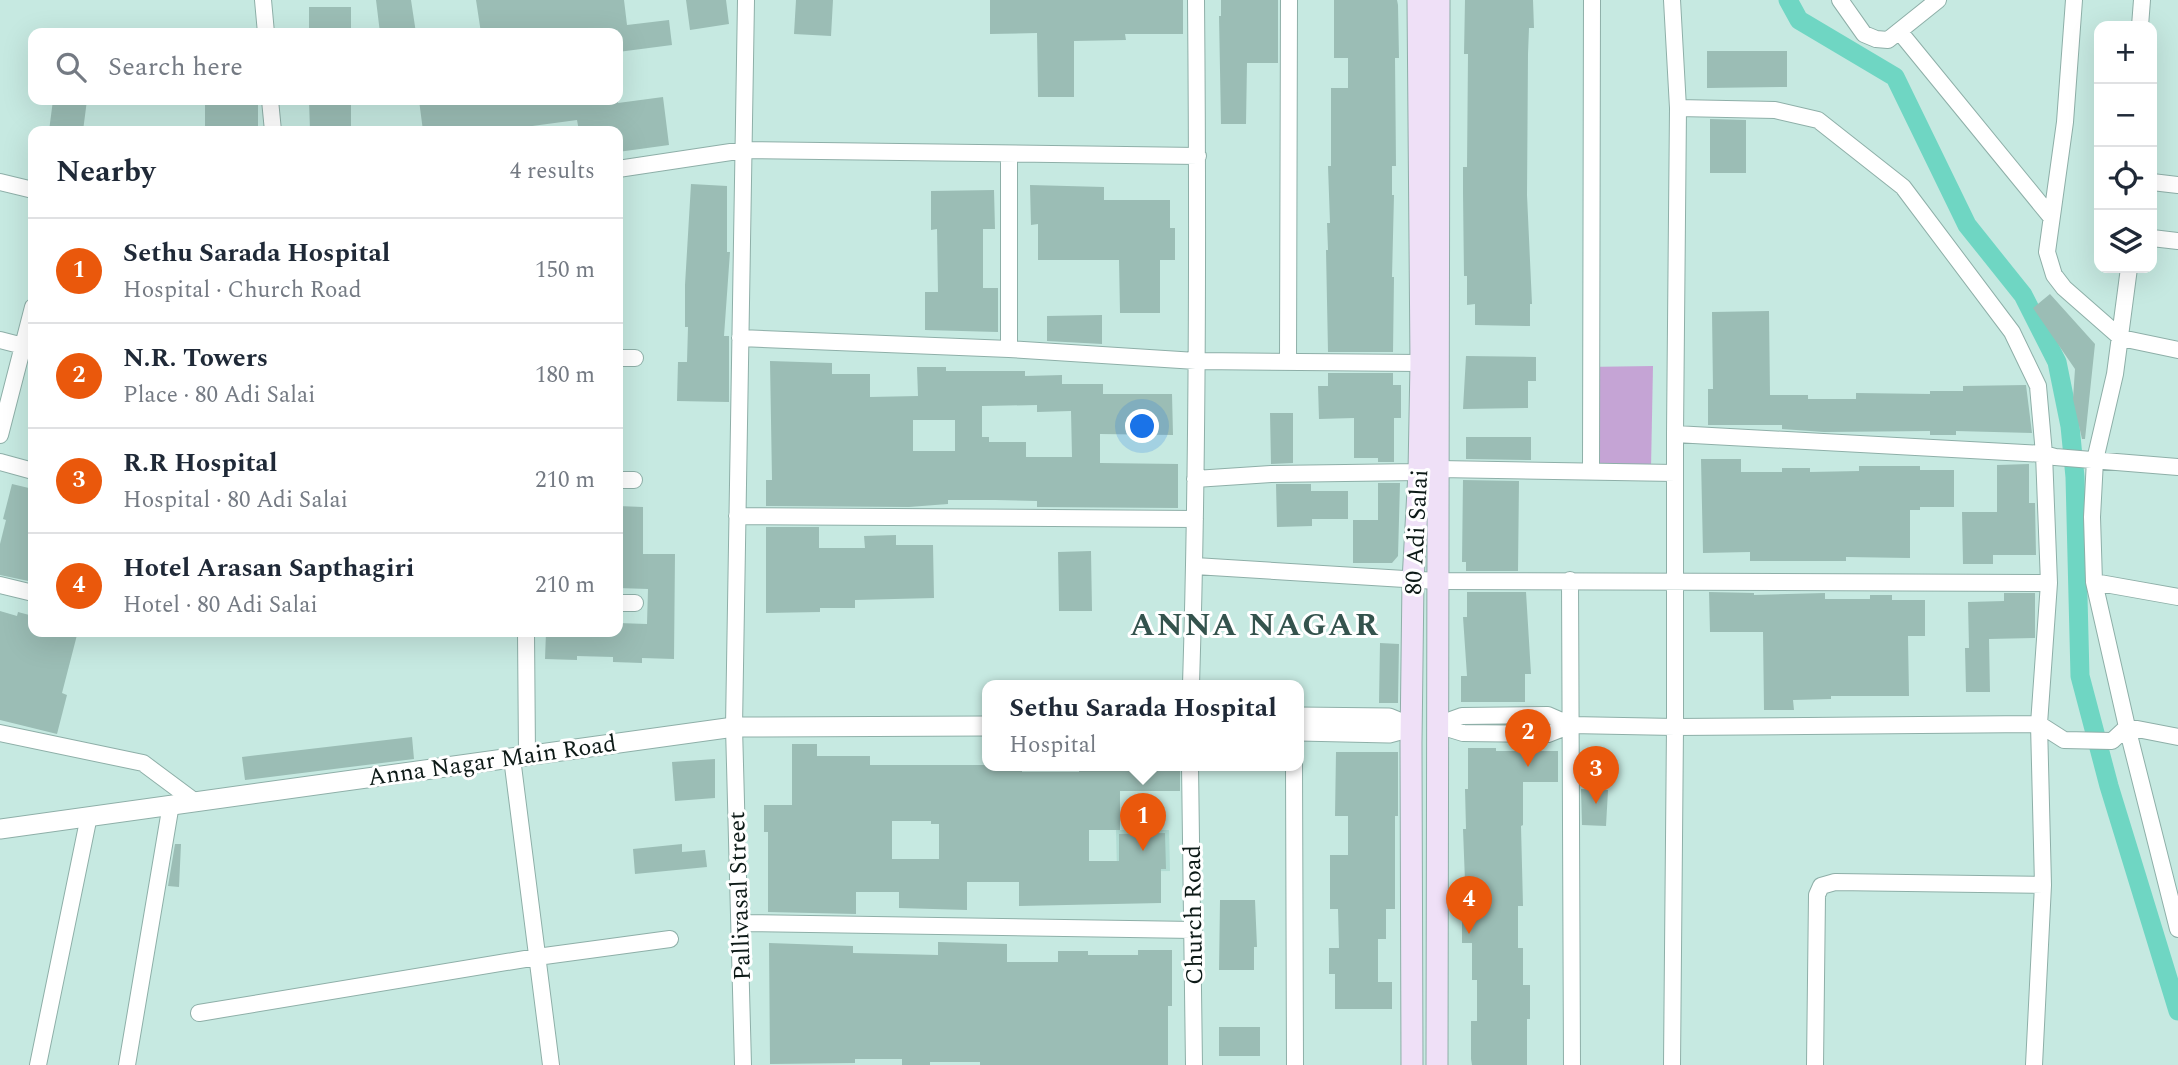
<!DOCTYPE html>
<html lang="en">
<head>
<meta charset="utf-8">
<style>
  body { margin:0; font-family:Spectral,serif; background:#f6f6f7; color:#1f2937 }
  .controls { position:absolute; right:21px; top:21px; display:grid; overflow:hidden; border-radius:14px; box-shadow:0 7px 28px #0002 }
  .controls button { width:63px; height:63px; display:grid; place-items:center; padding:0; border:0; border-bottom:2px solid #e0e1e3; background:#fff; color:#1f2937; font:35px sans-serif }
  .you { position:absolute; left:1143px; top:427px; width:24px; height:24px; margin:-18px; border:5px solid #fff; border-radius:50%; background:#1a73e8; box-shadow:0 0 0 10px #1a73e833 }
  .badge { display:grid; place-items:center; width:46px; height:46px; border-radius:50%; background:#ea580c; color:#fff; font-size:23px; font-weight:700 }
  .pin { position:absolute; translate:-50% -58px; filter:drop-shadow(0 2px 4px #0008) }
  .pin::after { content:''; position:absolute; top:37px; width:24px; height:21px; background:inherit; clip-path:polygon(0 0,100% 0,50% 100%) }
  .popup { position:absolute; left:982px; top:680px; width:322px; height:91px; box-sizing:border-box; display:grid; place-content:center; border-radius:14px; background:#fff; filter:drop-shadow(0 2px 5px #0005); font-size:23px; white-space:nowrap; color:#747a83 }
  .popup b { font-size:26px; color:#1f2937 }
  .popup::after { content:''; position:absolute; left:50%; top:100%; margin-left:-14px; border:14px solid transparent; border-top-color:#fff }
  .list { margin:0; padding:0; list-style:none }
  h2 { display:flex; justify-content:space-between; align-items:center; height:91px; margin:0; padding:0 28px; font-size:30px }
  h2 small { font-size:23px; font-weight:400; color:#747a83 }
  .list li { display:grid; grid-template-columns:46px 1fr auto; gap:21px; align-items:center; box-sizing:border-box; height:105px; padding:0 28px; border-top:2px solid #e0e1e3 }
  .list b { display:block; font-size:26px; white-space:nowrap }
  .list p { margin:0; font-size:23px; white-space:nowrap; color:#747a83 }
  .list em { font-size:23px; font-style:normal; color:#747a83 }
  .icon { flex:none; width:38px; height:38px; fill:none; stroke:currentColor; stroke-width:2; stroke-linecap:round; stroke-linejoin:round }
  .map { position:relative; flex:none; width:2178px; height:1065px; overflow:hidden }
  .search { position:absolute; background:#fff; box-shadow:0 7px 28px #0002; left:28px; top:28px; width:595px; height:77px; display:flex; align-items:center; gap:18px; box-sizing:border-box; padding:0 24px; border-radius:14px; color:#747a83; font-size:26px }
  .panel { position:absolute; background:#fff; box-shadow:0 7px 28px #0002; left:28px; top:126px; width:595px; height:511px; border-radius:14px }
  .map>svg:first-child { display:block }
</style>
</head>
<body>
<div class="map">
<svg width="2178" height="1065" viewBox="0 0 2178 1065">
  <rect width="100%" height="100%" fill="#c6e9e1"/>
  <path fill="#b1dcd3" d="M1116,830H1169L1170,871L1117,872Z"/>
  <path fill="#c5a4d5" d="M1653,366L1651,468L1583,465L1584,367Z"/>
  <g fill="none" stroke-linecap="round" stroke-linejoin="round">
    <path stroke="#6fd6c3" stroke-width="19" d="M1788,0L1799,20L1895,77L1967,225L2023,295L2057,362L2070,426L2075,477L2080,676L2109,786L2178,1011"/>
  </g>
  <path fill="#9bbdb5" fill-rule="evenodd" d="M376,0H411L416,33H380Z
    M476,0H624L627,25L669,20L672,45L618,52V33H481Z
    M686,0H726L729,24L690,30Z
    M796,0H833L831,36L794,34Z
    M990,0H1183V34H1125L1126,40L1074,41V97H1038L1037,33L990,34Z
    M1221,0H1278V63H1247L1246,124H1221L1219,16H1221Z
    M1334,0H1397L1398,5L1399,58H1395L1396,166H1392V195H1394L1392,277H1394L1393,352H1328L1326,250H1328L1327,223H1330L1328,166H1331V88H1348V58H1334Z
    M1465,0H1533L1534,28H1529L1528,54L1527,195L1532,304H1530V326L1475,325V304L1467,305V276H1464L1463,193V167H1467L1468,54H1464Z
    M309,7H351V33H309Z
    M1707,51H1787V87L1707,88Z
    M663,97L669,145L618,152V131H579L577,120L510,129V131H423L419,100H618V103Z
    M53,100H87L83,131H49Z
    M205,100H258V131H205Z
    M309,100H351V131H310Z
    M1710,119L1746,120V173H1710Z
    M691,184L727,186V252H730L724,336H729V402L677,401L678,362H687L688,327H685V285Z
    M1030,185L1104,187V200H1170V228H1175V260H1160V313H1120L1119,260H1038V224L1031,225Z
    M994,190L995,229H983V288H998V332L925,330V292H938L937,229L931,230V191Z
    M2050,294L2095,344L2085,439H2082L2073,399L2075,369L2033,308Z
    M1769,311L1770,395H1808V399H1856V393L1930,394V391H1963V386L2026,385L2032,433L1956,431V435H1930V431L1824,432L1782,429V425H1708V389H1713L1712,312Z
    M1102,315V344L1047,341V316Z
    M1466,356L1536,357V381H1528V408L1463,409Z
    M770,361L832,363V374H870V397L918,396L917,367H946V371H1025V376L1062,375V384H1103V394H1172L1173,435L1100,434V463L1178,464V508L1037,507V501L995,500H948V504L909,507L766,506V480H772ZM1037,405V412L1071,411L1072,457H1026V442H989V437H982V406ZM913,420H955V451H913Z
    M1328,373H1393V385H1401V418H1394V462H1378V458H1354V418L1319,419L1318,386H1328Z
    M1270,413H1293V463L1271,464Z
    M1466,437H1531V460L1466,459Z
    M1701,459H1741V472H1782V468H1810V472L1859,471V466H1920V470H1954V507H1920V510H1910V558L1846,557V561H1750V552L1703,553Z
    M2029,464V503H2035L2036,555H1993V564H1963L1962,512H1997V465Z
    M1463,480L1519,481L1518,571H1466V562H1462Z
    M1378,483H1400L1398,556L1392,563H1353V520H1378Z
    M12,484L33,489V582L0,575V544L6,520L3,519Z
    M1276,484H1311V491H1348V519H1312V526L1277,527Z
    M618,506L643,507V554H675L674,659L642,658V663L613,662V657L577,656V660L545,659L546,632H618V623L647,624L648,589L618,588Z
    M766,527H819V548H865L864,536L896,535V545H933L934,598L855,600V608H820V612L766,613Z
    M1091,551L1092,611H1059L1058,552Z
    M1467,592H1526L1531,674H1525V702H1461V676H1467L1463,617H1467Z
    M1709,592L1754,593V595L1825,593V599H1870V595H1892V600H1925V636H1908L1909,696H1831V699L1793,700L1794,710H1764L1763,632H1710Z
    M2004,593H2035V638L1989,639L1990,692H1966L1965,648H1969L1968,602L2004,601Z
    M0,611L17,616L18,612L33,616V632H66L77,635L62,693L67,695L57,734L0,720Z
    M1380,643L1399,644L1398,703H1379Z
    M412,737L414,759L245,780L242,757Z
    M792,744H817V756H870V765H1022V772H1079V765H1180V791H1120V830H1089V861H1119V834L1165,833L1166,869H1161V903L1019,906V882H967V910L899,908V892H856V914L768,912V832H764V805H792ZM892,821H931V824H939V859H892Z
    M1468,748H1496V751H1558V782H1523V825L1521,826L1523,906H1518V948H1523V985H1530V1019H1527V1065H1472L1471,1059V1021H1477V980H1472V943H1462V908H1466L1463,829H1466L1465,789H1468Z
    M1336,752H1398V816H1395V909H1386V939H1378V982H1392V1009H1335V974H1329V948H1339L1338,909H1330V855H1348V816H1335Z
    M715,759V798L675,801L672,762Z
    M1581,789L1608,790L1606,826L1582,825Z
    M175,844H181L179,887L168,886Z
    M682,844V852L705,850L707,867L635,874L633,849Z
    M1220,900H1255L1257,947H1254V970H1219Z
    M938,942L1007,944V962H1058V951H1088V955H1138V950H1172V1006H1168V1065H980V1062H930V1065H902V1059H855V1063L770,1064L769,943L853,946V953L938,955Z
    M1219,1027H1260V1056H1219Z"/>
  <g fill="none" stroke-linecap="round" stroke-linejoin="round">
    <defs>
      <path id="minor" d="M263,0L266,33
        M1672,0L1678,108L1775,110L1818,120L1903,187L2012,332L2038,386L2044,454L2055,457L2178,467
        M1840,0L1864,34L1876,39L1888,40L1938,0
        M2074,0L2065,122L2047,252L2054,275L2064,288L2121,338
        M2140,26L2142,0
        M1899,31L2051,217
        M270,100L273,131
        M618,169L744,150L1198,156
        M0,182L33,190
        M2152,182L2178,185
        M2152,238L2178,241
        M2129,268L2115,374L2095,460L2092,517L2094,582L2127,727L2178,929
        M740,338L1009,349V154
        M2121,338L2178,350
        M0,340L31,348
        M1009,349L1196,361L1421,363
        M618,358H635
        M1288,362L1289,0
        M1675,434L1678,108
        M0,435L33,307
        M0,462L33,471
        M1591,471L1592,0
        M1675,473V727L2039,724L2064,740L2112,741L2127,727L2178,737
        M1195,479L1271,474L1419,472L1439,469L1675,473V434L2044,454L2049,583L2039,724L2043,885L2034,1065
        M618,480H634
        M737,516L1195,519
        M1195,566L1437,581L2049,583
        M1570,580L1572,1065
        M2094,582L2178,597
        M0,585L33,593
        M618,603H635
        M526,632L527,756
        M1191,685C1198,457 1198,228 1196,0
        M1571,725L1548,715L1462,716L1437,725L1463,733L1548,734L1571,725L1675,727L1672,1065
        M0,733L143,763L194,801
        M512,758L551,1065
        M1190,765L1194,1065
        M1294,765L1295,1065
        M741,923L1194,930
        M199,1013L537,957L670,939
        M38,1065L89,816
        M127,1065L171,804
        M743,1065L734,727L746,0
        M1815,1065L1817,895L1821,886L1835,882L2043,885"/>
      <path id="tertiary" d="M1299,717L1389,718L1411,727
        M1299,731L1389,733L1411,727
        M0,829L734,727L987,726"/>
      <path id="secondary" d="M1412,1065L1411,743L1413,581L1419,472L1421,363L1418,0
        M1437,1065L1439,0"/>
    </defs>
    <use href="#minor" stroke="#8eafa8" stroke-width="18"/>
    <use href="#tertiary" stroke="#8eafa8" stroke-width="21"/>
    <use href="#secondary" stroke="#8eafa8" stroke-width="23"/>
    <use href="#minor" stroke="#fff" stroke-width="16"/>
    <use href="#tertiary" stroke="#fff" stroke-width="19"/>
    <use href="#secondary" stroke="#efe0f7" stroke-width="21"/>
  </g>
  <g text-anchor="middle" stroke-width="6" stroke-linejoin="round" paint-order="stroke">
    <g font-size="24" fill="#0d1a17" stroke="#fff">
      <text transform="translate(1416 532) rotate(-87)" y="8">80 Adi Salai</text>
      <text transform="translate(492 760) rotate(-8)" y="8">Anna Nagar Main Road</text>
      <text transform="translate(739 896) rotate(-92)" y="8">Pallivasal Street</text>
      <text transform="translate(1193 915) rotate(-91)" y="8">Church Road</text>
    </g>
    <g font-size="32" font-weight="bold" letter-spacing="2" fill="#34534d" stroke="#fff">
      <text x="1255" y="635">ANNA NAGAR</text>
    </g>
  </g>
</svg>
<div class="controls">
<button>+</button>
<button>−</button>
<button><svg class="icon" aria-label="locate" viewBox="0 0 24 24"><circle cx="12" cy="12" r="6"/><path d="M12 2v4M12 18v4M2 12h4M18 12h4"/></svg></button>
<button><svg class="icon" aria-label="layers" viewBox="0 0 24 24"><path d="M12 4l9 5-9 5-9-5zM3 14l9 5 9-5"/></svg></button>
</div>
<div class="you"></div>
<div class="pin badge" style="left:1143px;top:851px">1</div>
<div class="popup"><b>Sethu Sarada Hospital</b>Hospital</div>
<div class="pin badge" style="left:1528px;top:767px">2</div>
<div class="pin badge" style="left:1596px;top:804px">3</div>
<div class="pin badge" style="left:1469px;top:934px">4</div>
<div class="search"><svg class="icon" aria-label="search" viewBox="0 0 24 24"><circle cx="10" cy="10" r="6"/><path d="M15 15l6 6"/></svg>Search here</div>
<section class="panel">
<h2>Nearby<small>4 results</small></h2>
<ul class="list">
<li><span class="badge">1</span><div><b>Sethu Sarada Hospital</b><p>Hospital · Church Road</p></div><em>150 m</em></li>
<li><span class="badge">2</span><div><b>N.R. Towers</b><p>Place · 80 Adi Salai</p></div><em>180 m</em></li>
<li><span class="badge">3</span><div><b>R.R Hospital</b><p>Hospital · 80 Adi Salai</p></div><em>210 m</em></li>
<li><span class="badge">4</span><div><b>Hotel Arasan Sapthagiri</b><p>Hotel · 80 Adi Salai</p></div><em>210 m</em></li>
</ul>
</section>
</div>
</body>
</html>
